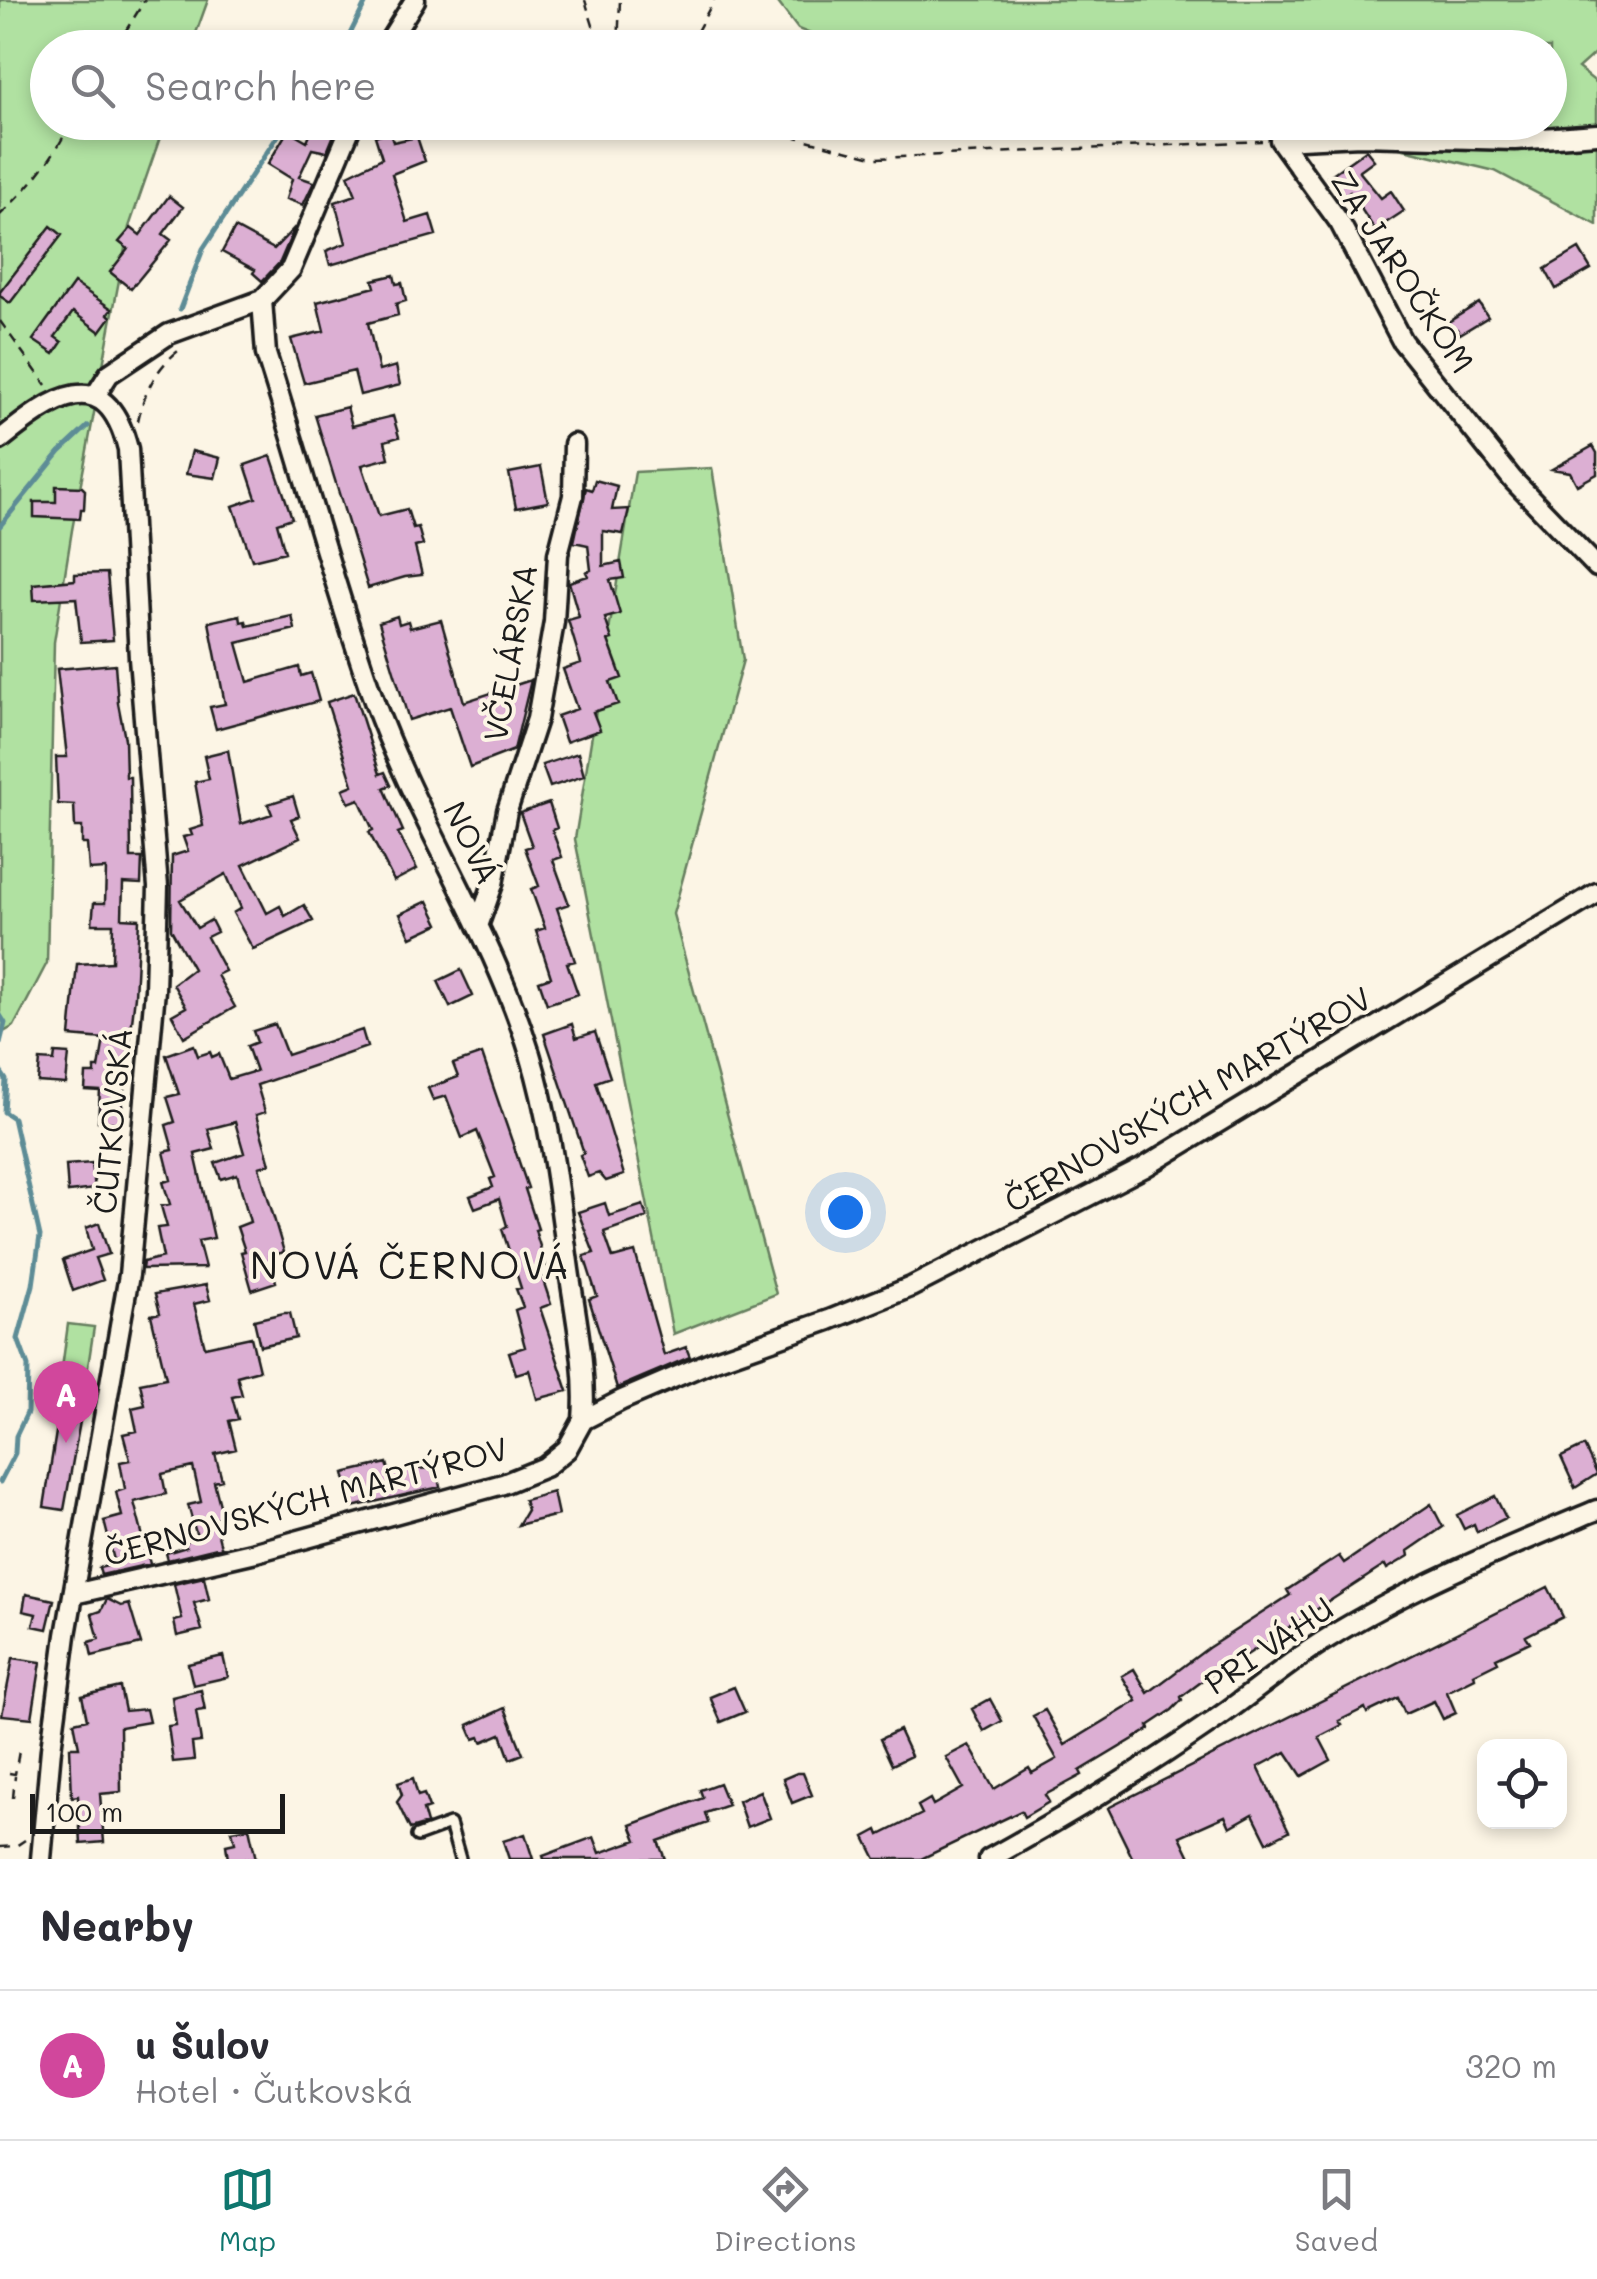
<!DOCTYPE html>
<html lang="en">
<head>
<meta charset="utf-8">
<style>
  body { margin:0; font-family:Mali,sans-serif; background:#f7f7f7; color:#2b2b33 }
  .controls { position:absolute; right:30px; bottom:30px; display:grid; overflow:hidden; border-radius:20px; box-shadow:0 5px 15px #0003 }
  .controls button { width:90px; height:90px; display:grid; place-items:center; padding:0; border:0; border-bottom:2px solid #e1e1e2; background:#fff; color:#2b2b33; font:50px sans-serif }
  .scale { position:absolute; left:30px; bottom:25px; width:255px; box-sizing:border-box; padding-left:10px; border:5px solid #1c1c1c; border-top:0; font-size:28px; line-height:35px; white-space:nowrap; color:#1c1c1c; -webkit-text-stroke:8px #fcf5e5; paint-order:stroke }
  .you { position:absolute; left:845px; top:1212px; width:35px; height:35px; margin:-25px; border:8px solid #fff; border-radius:50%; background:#1a73e8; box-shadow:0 0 0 15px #1a73e833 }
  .badge { display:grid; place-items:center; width:65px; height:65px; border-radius:50%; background:#0f766e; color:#fff; font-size:32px; font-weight:700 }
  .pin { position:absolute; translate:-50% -82px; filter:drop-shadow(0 2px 5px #0008) }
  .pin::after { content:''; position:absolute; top:52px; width:35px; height:30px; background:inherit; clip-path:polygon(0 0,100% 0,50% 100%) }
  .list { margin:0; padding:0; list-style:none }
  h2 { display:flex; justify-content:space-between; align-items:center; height:130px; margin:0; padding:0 40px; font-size:42px }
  h2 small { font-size:32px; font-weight:400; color:#7c7c81 }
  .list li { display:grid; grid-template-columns:65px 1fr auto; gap:30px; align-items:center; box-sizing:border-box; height:150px; padding:0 40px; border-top:2px solid #e1e1e2 }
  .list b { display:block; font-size:38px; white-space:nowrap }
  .list p { margin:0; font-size:32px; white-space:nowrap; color:#7c7c81 }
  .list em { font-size:32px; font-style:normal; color:#7c7c81 }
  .icon { flex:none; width:55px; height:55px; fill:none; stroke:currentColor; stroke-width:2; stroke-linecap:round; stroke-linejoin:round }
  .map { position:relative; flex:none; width:1597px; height:1859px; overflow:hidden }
  .search { position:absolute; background:#fff; box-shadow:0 5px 15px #0003; left:30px; right:30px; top:30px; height:110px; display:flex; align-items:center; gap:25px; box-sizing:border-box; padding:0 35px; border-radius:55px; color:#7c7c81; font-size:38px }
  .sheet { height:280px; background:#fff }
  nav { display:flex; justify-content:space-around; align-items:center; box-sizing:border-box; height:140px; border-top:2px solid #e1e1e2; background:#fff; font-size:28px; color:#7c7c81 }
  nav a { display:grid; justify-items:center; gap:5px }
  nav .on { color:#0f766e }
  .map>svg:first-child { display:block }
</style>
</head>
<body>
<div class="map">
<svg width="1597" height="1859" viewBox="0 0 1597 1859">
  <rect width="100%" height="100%" fill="#fcf5e5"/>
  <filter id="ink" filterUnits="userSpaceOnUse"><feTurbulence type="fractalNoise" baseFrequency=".01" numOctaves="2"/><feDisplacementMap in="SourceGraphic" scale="20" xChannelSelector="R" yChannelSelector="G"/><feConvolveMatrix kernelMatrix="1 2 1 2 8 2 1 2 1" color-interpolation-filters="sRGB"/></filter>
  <g filter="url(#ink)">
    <path fill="#b0e1a1" stroke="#667e5e" stroke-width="2.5" d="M0,0H208L191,47L48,48V122L165,123L129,227L72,530L54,642L47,963L14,1026L0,1034Z
      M776,0H1597V51L1578,68L1597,83V225L1495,171L1296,123L1550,122V48L843,47L798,29Z
      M712,468L743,660L673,914L776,1294L673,1334L575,839L635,472Z
      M68,1324L94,1327L85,1386L60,1383Z"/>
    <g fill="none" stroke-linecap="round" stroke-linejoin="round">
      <path stroke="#5d8c96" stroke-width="5" d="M343,48L367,0
        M180,309L203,249L287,122
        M0,526L60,452L88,426
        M0,1015L5,1023L0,1043
        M0,1071L6,1080L4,1112L13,1118L40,1236L33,1285L18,1339L28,1366L27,1413L16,1436L15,1453L0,1482"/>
    </g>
    <path fill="#dcafd3" stroke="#1c1c1c" stroke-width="2.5" d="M315,122L336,130L327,152L312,149L299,177L314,182L303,205L286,199L292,179L268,164L288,130L307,141Z
      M390,131L393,142L417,137L425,161L392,174L407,222L430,215L436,235L330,265L326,251L346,243L335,202L356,195L348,175L382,158L375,136Z
      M1366,150L1374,160L1359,171L1381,198L1391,191L1404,211L1375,230L1350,192L1344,197L1328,177Z
      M169,196L183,207L163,234L171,240L131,289L110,272L128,249L119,242L131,228L140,235Z
      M51,226L62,235L10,303L0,296V292Z
      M295,227L280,262L262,281L253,273L255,270L222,252L235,228L274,249Z
      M1579,249L1591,269L1556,289L1545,269Z
      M394,275L396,284L402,283L406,301L396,304L398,315L368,323L379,371L396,366L400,385L360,395L354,371L304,383L291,339L324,331L317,302L375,287L373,280Z
      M74,283L112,309L108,314L111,317L100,332L73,312L55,337L62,342L54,354L33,340Z
      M1479,303L1488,317L1460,334L1457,329L1442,326Z
      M347,407L352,426L393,416L399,437L385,441L389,458L362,465L379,516L407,509L413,528L418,527L423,545L415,547L422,575L405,577L368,588L315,415Z
      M1593,446L1597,453V474L1577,485L1570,472L1552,469Z
      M192,451L220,458L215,478L186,474Z
      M271,456L292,518L277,523L285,552L252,560L233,506L256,498L245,465Z
      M541,467L548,502L516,508L509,473Z
      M595,480L617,486L612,510L629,509L623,534L603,531V566L621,562L624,578L610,580L620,614L605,618L612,639L608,640L622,678L610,682L618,704L593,712L600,730L566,742L557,716L577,709L563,669L581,663L568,620L579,617L569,582L588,576L586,572L591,570L588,545L574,542L586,488L592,490Z
      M56,486L82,487L85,490L84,509H81L80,519L34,517V502H56Z
      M107,573L113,640L81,642L76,598L34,600L33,584L75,580V574Z
      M240,615L241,622L246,621L247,626L292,616L295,629L237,643L248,682L299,667L301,676L311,673L319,701L216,729L210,707L225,704L209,622Z
      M397,616L399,624L408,621L410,628L441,620L464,702L531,680L514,750L470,767L450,707L409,720L379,622Z
      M115,664L118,703L125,739L126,777H130L131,858H142L141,884L123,883L122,918L139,919L135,996L120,1123L98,1121L100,1091L85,1090L86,1074H95V1068H99L104,1039L70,1036L77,964L112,962L113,924H92L94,903H105L106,869L89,870L87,844H82V827H75L74,805L58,804L56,757H67L57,669Z
      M354,693L380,774L385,772L391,785L384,788L403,831L398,833L417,869L394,881L369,832L373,830L359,799L349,803L343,789L353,785L327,702Z
      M228,750L241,824L272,814L268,804L293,796L299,816L291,819L300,838L243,865L267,913L280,906L285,916L304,905L313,921L253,949L233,913L241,908L226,874L180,900L197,928L211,920L217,932L207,937L225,971L217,975L235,1007L184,1037L172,1015L186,1007L173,984L193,969L171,929L172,856L188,851L183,837L192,835L190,830L203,826L195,782L209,779L204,756Z
      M578,753L584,776L550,787L542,765Z
      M549,803L557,828L552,830L562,857L553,860L569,904L557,908L575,961L567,963L578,994L547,1004L539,981L551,977L536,931L545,928L531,889L539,886L525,848L532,846L520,813Z
      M428,901L439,924L411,937L400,914Z
      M461,970L473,996L450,1007L438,981Z
      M275,1024L287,1055L362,1030L367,1047L257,1085L265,1112L256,1115L270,1164L259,1167L284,1252L269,1256L276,1282L252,1290L241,1252L245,1251L237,1227L250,1222L237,1174L221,1179L215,1163L244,1153L235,1122L208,1129L214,1149L195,1154L214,1238L198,1241L205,1268L142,1269L143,1262L163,1257L157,1228L167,1227L161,1206L170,1204L163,1182L171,1180L164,1152L173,1150L166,1125L175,1122L167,1097L179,1094L166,1055L194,1045L198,1056L210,1052L212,1057L219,1054L229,1079L256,1071L247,1046L257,1042L253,1031Z
      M572,1024L576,1038L595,1032L610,1077L596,1082L624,1175L606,1181L599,1173L588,1177L580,1155L584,1153L544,1034Z
      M55,1053L69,1054L66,1084L38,1082L40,1060L54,1061Z
      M482,1054L528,1188L525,1189L538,1229L535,1230L546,1266L539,1268L551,1304L540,1308L568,1391L537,1399L529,1370L516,1374L509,1352L525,1347L515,1310L523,1307L516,1289L521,1288L502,1229L507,1226L499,1199L475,1208L470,1196L493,1187L490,1179L495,1177L477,1131L462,1138L446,1096L433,1100L428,1088L458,1077L453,1064Z
      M92,1163L95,1189L68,1192L66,1165Z
      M605,1203L609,1216L643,1205L647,1217L604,1232L613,1258L635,1252L664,1355L686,1347L690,1357L617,1388L589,1299L597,1296L584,1256L594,1253L578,1212Z
      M99,1223L109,1254L95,1258L103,1280L73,1291L63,1260L92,1250L86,1228Z
      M206,1285L210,1300L194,1304L205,1347L251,1337L259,1370L237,1376L242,1395L232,1397L238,1419L229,1421L236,1449L215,1454L222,1480L214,1482L223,1517L214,1519L221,1547L168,1560L166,1553L186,1547L185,1541L197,1537L188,1505L201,1502L193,1467L162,1474L166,1494L134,1502L150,1564L101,1575L99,1568L115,1564L104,1521L122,1516L116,1492L125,1489L120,1462L130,1460L123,1434L137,1431L132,1408L145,1405L140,1383L166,1378L151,1315L160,1313L155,1294Z
      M284,1313H290L296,1338L260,1346L254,1320Z
      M61,1401L83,1405L64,1510L44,1507Z
      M1584,1446L1597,1474L1575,1488L1561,1457Z
      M387,1463L389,1470L436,1468L440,1487L352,1507L344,1473Z
      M553,1492L558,1515L518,1525L527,1510L524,1500Z
      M1495,1496L1506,1518L1477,1532L1474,1524L1464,1529L1457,1515Z
      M1431,1504L1443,1527L1408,1551L1409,1556L1387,1569L1385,1565L1239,1660L1236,1656L1181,1697L1182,1700L1172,1710L1148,1726L1150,1729L1080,1771L1082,1775L1045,1795L1049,1802L1024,1817L1021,1811L921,1859H876L865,1837L878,1830L880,1835L922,1814L918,1806L930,1799L933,1805L963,1788L946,1757L969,1745L994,1789L1029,1768L1032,1773L1057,1759L1033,1716L1045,1710L1065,1745L1137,1701L1122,1676L1134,1669L1148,1693L1208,1648L1290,1595L1287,1590L1339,1556L1344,1563Z
      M204,1577L209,1599L194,1603L202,1630L177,1636L174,1621L182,1619L174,1584Z
      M1548,1587L1563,1617L1526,1636L1530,1642L1496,1658L1498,1662L1474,1674L1475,1678L1447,1692L1456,1713L1443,1719L1434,1701L1405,1714L1398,1698L1367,1713L1365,1708L1339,1721L1342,1725L1319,1737L1331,1760L1302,1776L1286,1752L1258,1767L1289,1831L1267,1842L1253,1814L1230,1827L1225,1816L1180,1836L1191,1859H1133L1108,1808Z
      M26,1594L54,1600L47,1629L33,1626L36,1614L23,1611Z
      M107,1599L121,1606L129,1604L141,1644L92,1656L89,1642L99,1639L92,1614L101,1611Z
      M223,1656L228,1677L193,1685L188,1664Z
      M13,1658L41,1662L32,1718L2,1715Z
      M120,1687L125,1711L146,1709L149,1722L120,1727L121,1792L100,1794L104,1842L81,1844L78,1796L72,1797L70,1747H79L74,1722L87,1719L82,1696Z
      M734,1687L745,1712L721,1722L710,1697Z
      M201,1690L205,1710L196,1711L201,1742L192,1743L194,1760L173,1762L168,1726L176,1725L172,1697Z
      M990,1699L1002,1721L984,1731L972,1709Z
      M505,1708L523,1754L510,1759L501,1734L482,1742L480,1737L474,1739L468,1725Z
      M899,1730L911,1756L892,1765L880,1739Z
      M797,1773H803L812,1795L792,1803L783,1779Z
      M413,1778L418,1796L424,1794L429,1808L423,1810L427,1824L410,1829L397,1802L402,1795L398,1783Z
      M719,1783L728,1805L705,1813L708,1823L658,1841L665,1859H544L543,1856L594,1837L600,1853L637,1840L631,1825L703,1798L700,1790Z
      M760,1791L770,1818L747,1827L738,1801Z
      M249,1828L256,1859H228L226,1845L235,1843L232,1831Z
      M525,1834L533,1859H509L503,1841Z"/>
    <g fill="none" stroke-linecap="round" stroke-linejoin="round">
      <defs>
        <path id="service" d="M417,1836L450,1824L460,1859"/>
        <path id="minor" d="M385,48L415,0
          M1280,140L1340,223L1402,341L1513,480L1597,567
          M1280,140L1360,136L1515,140L1597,134
          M262,300L266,354C303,469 334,587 374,701C418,822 492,931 530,1054C551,1123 559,1198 569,1270C576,1319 587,1370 583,1420
          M95,396L109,374L169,334L262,300L291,269L353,122
          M0,440C51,399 105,359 128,449L139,658L158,887L155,990L129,1275L66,1635L51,1749L41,1859
          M478,926L493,884L507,811L537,719L554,622L558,554L573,496L574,444
          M74,1594L256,1552L503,1484L545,1467L567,1449L583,1420L622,1400L715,1360L829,1320L911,1287L1143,1168L1597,893
          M989,1859C1065,1817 1139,1772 1210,1723C1250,1696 1287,1663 1328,1638C1412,1586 1506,1548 1597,1510"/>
      </defs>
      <use href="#service" stroke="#1c1c1c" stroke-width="16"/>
      <use href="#minor" stroke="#1c1c1c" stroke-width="25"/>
      <path stroke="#1c1c1c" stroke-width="2.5" stroke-dasharray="10 8" stroke-linecap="butt" d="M585,0L600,48
        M115,48L145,0
        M618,48L620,0
        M688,48L714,0
        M738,122L876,158L1262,141
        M0,215C30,186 53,160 71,122
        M0,321L46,385
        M138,421C144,392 157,366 181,349
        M9,1773L15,1774L20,1745
        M13,1798L15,1776
        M0,1847L16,1846L25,1840"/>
      <use href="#service" stroke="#fcf5e5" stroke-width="9"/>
      <use href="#minor" stroke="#fcf5e5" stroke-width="18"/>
    </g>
  </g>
  <g text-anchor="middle" stroke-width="8" stroke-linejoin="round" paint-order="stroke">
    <g font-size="32" fill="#1c1c1c" stroke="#fcf5e5">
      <text transform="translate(1402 272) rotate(57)" y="11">ZA JAROČKOM</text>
      <text transform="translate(511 653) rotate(-80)" y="11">VČELÁRSKA</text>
      <text transform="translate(471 843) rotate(64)" y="11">NOVÁ</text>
      <text transform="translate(1188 1100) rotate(-30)" y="11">ČERNOVSKÝCH MARTÝROV</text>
      <text transform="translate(113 1121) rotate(-85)" y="11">ČUTKOVSKÁ</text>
      <text transform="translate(306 1502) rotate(-15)" y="11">ČERNOVSKÝCH MARTÝROV</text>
      <text transform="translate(1269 1646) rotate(-34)" y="11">PRI VÁHU</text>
    </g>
    <g font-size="38" letter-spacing="2.5" fill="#1c1c1c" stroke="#fcf5e5">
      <text x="411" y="1279">NOVÁ ČERNOVÁ</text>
    </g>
  </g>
</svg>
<div class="controls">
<button><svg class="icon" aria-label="locate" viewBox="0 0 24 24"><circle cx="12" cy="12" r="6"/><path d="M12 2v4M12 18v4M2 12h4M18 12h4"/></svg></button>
</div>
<div class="scale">100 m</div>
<div class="you"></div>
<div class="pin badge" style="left:66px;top:1443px;background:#d1479c">A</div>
<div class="search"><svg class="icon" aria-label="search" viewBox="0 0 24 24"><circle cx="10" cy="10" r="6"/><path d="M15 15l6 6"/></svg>Search here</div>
</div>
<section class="sheet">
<h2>Nearby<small></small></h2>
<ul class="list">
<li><span class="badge" style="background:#d1479c">A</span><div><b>u Šulov</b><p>Hotel · Čutkovská</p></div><em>320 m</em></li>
</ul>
</section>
<nav>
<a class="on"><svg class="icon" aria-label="map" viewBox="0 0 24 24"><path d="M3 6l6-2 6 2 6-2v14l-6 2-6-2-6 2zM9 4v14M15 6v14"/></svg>Map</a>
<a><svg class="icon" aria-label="directions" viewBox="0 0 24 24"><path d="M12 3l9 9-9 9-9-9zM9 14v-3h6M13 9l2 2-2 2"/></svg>Directions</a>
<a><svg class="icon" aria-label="saved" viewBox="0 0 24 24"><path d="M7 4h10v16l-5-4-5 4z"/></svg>Saved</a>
</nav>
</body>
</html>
